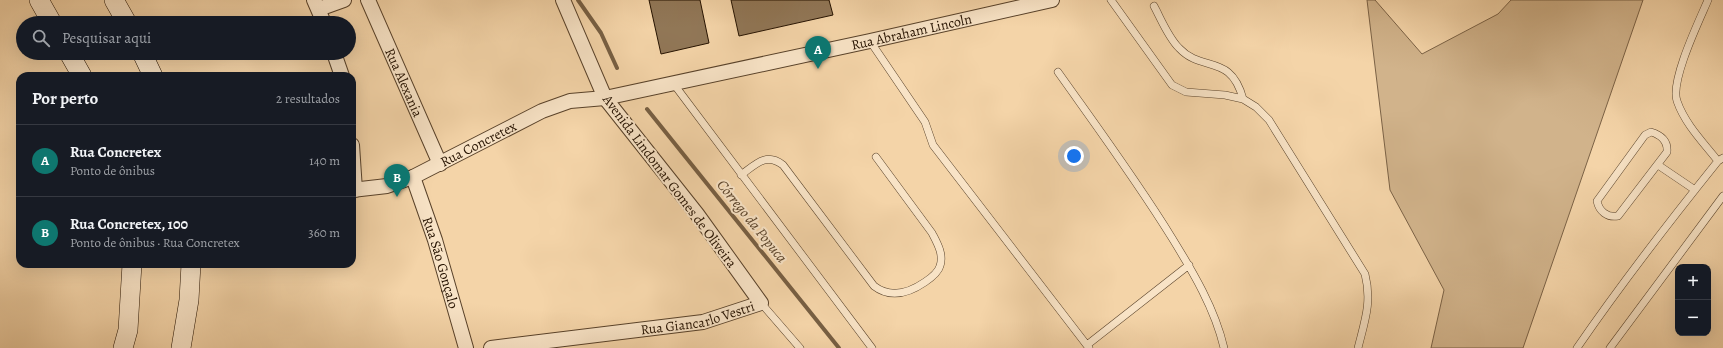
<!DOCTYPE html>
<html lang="pt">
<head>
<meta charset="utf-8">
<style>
  body { margin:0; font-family:Alegreya,serif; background:#20242c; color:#f1f3f6 }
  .controls { position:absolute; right:12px; bottom:12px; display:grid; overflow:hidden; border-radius:8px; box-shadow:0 4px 16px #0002 }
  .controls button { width:36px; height:36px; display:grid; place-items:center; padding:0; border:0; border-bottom:1px solid #363941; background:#171b24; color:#f1f3f6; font:20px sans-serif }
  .you { position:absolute; left:1074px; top:156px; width:14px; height:14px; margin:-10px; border:3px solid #fff; border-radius:50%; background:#1a73e8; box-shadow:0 0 0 6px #1a73e833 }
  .badge { display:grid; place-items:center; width:26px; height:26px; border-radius:50%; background:#0f766e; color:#fff; font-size:13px; font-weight:700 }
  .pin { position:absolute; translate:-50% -33px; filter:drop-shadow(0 1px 2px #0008) }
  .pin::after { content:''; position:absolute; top:21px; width:14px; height:12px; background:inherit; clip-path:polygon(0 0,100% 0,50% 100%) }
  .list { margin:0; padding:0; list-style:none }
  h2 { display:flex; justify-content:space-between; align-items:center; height:52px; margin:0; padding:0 16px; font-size:17px }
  h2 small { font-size:13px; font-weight:400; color:#9ea1a6 }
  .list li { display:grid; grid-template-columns:26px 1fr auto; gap:12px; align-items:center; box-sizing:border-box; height:72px; padding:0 16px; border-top:1px solid #363941 }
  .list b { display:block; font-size:15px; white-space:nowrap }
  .list p { margin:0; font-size:13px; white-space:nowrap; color:#9ea1a6 }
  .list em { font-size:13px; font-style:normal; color:#9ea1a6 }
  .icon { flex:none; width:22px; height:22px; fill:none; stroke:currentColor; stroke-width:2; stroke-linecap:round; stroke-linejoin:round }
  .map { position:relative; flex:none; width:1723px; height:348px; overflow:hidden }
  .search { position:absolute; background:#171b24; box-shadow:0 4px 16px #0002; left:16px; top:16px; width:340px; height:44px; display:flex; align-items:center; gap:10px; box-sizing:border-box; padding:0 14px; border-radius:22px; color:#9ea1a6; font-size:15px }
  .panel { position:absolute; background:#171b24; box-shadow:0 4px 16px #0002; left:16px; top:72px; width:340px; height:196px; border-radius:12px }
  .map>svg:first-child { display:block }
</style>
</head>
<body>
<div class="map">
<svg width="1723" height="348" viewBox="0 0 1723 348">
  <rect width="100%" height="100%" fill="#f4d4a8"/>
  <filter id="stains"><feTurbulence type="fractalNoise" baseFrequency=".005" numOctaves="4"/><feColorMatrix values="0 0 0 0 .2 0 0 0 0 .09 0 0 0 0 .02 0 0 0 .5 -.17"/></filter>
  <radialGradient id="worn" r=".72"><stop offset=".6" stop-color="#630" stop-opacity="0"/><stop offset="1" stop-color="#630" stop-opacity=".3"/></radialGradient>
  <path fill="#d1b38b" stroke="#7b6246" d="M1367,0H1375L1422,54L1498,14L1511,0H1643L1523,348H1431L1444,290L1390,190Z"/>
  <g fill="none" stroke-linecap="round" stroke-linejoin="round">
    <path stroke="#775f43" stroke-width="4" d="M578,0L601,33L617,68
      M647,109L839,348"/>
  </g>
  <path fill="#917757" stroke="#251200" d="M649,0H700L709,43L661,54Z
    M731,0H829L833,15L739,36Z"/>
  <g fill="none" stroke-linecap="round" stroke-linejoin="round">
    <defs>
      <path id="service" d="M1111,0L1172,85L1186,92L1225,95L1243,99L1256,107L1269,120L1365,274C1372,302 1365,320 1358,348
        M1708,0C1699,21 1670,81 1677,101C1685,124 1703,142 1718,161
        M1154,6C1161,19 1168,37 1179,48C1202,73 1231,53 1243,99
        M870,41L925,122L933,145L1089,348
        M1058,72C1097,127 1137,181 1172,238C1193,272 1215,309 1224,348
        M673,83L872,348
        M1651,132C1661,135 1668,141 1667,152L1618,216C1607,218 1599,211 1597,201L1645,135Z
        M1658,165L1695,190
        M741,175C756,164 766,152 783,165L874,286C891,299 909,293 925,282C931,278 938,273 940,266C944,254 937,243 932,233L876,157
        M761,303L800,348
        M1087,345L1189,265
        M1577,348C1621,284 1669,222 1718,161L1723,158
        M1610,348L1723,196"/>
      <g id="minor">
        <path d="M314,0L324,23"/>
        <path id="s1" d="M368,0L440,164"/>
        <path d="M319,9L344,0"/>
        <path d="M334,53L342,76"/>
        <path d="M352,145L355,190"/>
        <path id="s2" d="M413,177L435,240L466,348"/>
        <path id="s3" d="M352,190L387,186L413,177L542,111L570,101L605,98L870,41L1052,0"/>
        <path id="s4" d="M491,348L703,322L761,303L697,214L605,98L563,0"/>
      </g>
      <path id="secondary" d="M39,0L52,23
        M114,0L127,23
        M69,53L82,76
        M142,53L153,76
        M123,348L128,330L132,264
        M181,348L189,300L191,264"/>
    </defs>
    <use href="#service" stroke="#59422a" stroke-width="8"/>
    <use href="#minor" stroke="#59422a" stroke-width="16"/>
    <use href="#secondary" stroke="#251200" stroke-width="20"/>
    <use href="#service" stroke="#f8e3c6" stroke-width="7"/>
    <use href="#minor" stroke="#f8e3c6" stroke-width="14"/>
    <use href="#secondary" stroke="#f8e3c6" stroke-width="19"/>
  </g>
  <g text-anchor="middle" stroke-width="4" stroke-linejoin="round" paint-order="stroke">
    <g font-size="14" fill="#251200" stroke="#f8e3c6">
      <text dy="5" stroke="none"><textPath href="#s3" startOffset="586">Rua Abraham Lincoln</textPath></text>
      <text dy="5" stroke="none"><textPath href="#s1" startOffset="90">Rua Alexania</textPath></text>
      <text dy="5" stroke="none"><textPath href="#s3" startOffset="136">Rua Concretex</textPath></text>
      <text transform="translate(670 181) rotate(53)" y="5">Avenida Lindomar Gomes de Oliveira</text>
      <text dy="5" stroke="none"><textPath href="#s2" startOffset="90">Rua São Gonçalo</textPath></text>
      <text dy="5" stroke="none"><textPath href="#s4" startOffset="209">Rua Giancarlo Vestri</textPath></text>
    </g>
    <g font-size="15" font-style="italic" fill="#5c452c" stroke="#f8e3c6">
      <text transform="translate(752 221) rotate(51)" y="5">Córrego da Popuca</text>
    </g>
  </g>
  <rect width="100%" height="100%" filter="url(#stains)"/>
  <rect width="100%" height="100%" fill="url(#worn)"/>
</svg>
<div class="controls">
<button>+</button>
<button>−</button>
</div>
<div class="you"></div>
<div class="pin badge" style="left:818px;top:69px">A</div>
<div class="pin badge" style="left:397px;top:197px">B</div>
<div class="search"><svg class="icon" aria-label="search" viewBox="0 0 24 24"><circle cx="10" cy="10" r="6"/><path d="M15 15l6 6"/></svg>Pesquisar aqui</div>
<section class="panel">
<h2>Por perto<small>2 resultados</small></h2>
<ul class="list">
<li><span class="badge">A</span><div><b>Rua Concretex</b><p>Ponto de ônibus</p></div><em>140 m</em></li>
<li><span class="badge">B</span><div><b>Rua Concretex, 100</b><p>Ponto de ônibus · Rua Concretex</p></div><em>360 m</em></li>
</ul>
</section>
</div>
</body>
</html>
